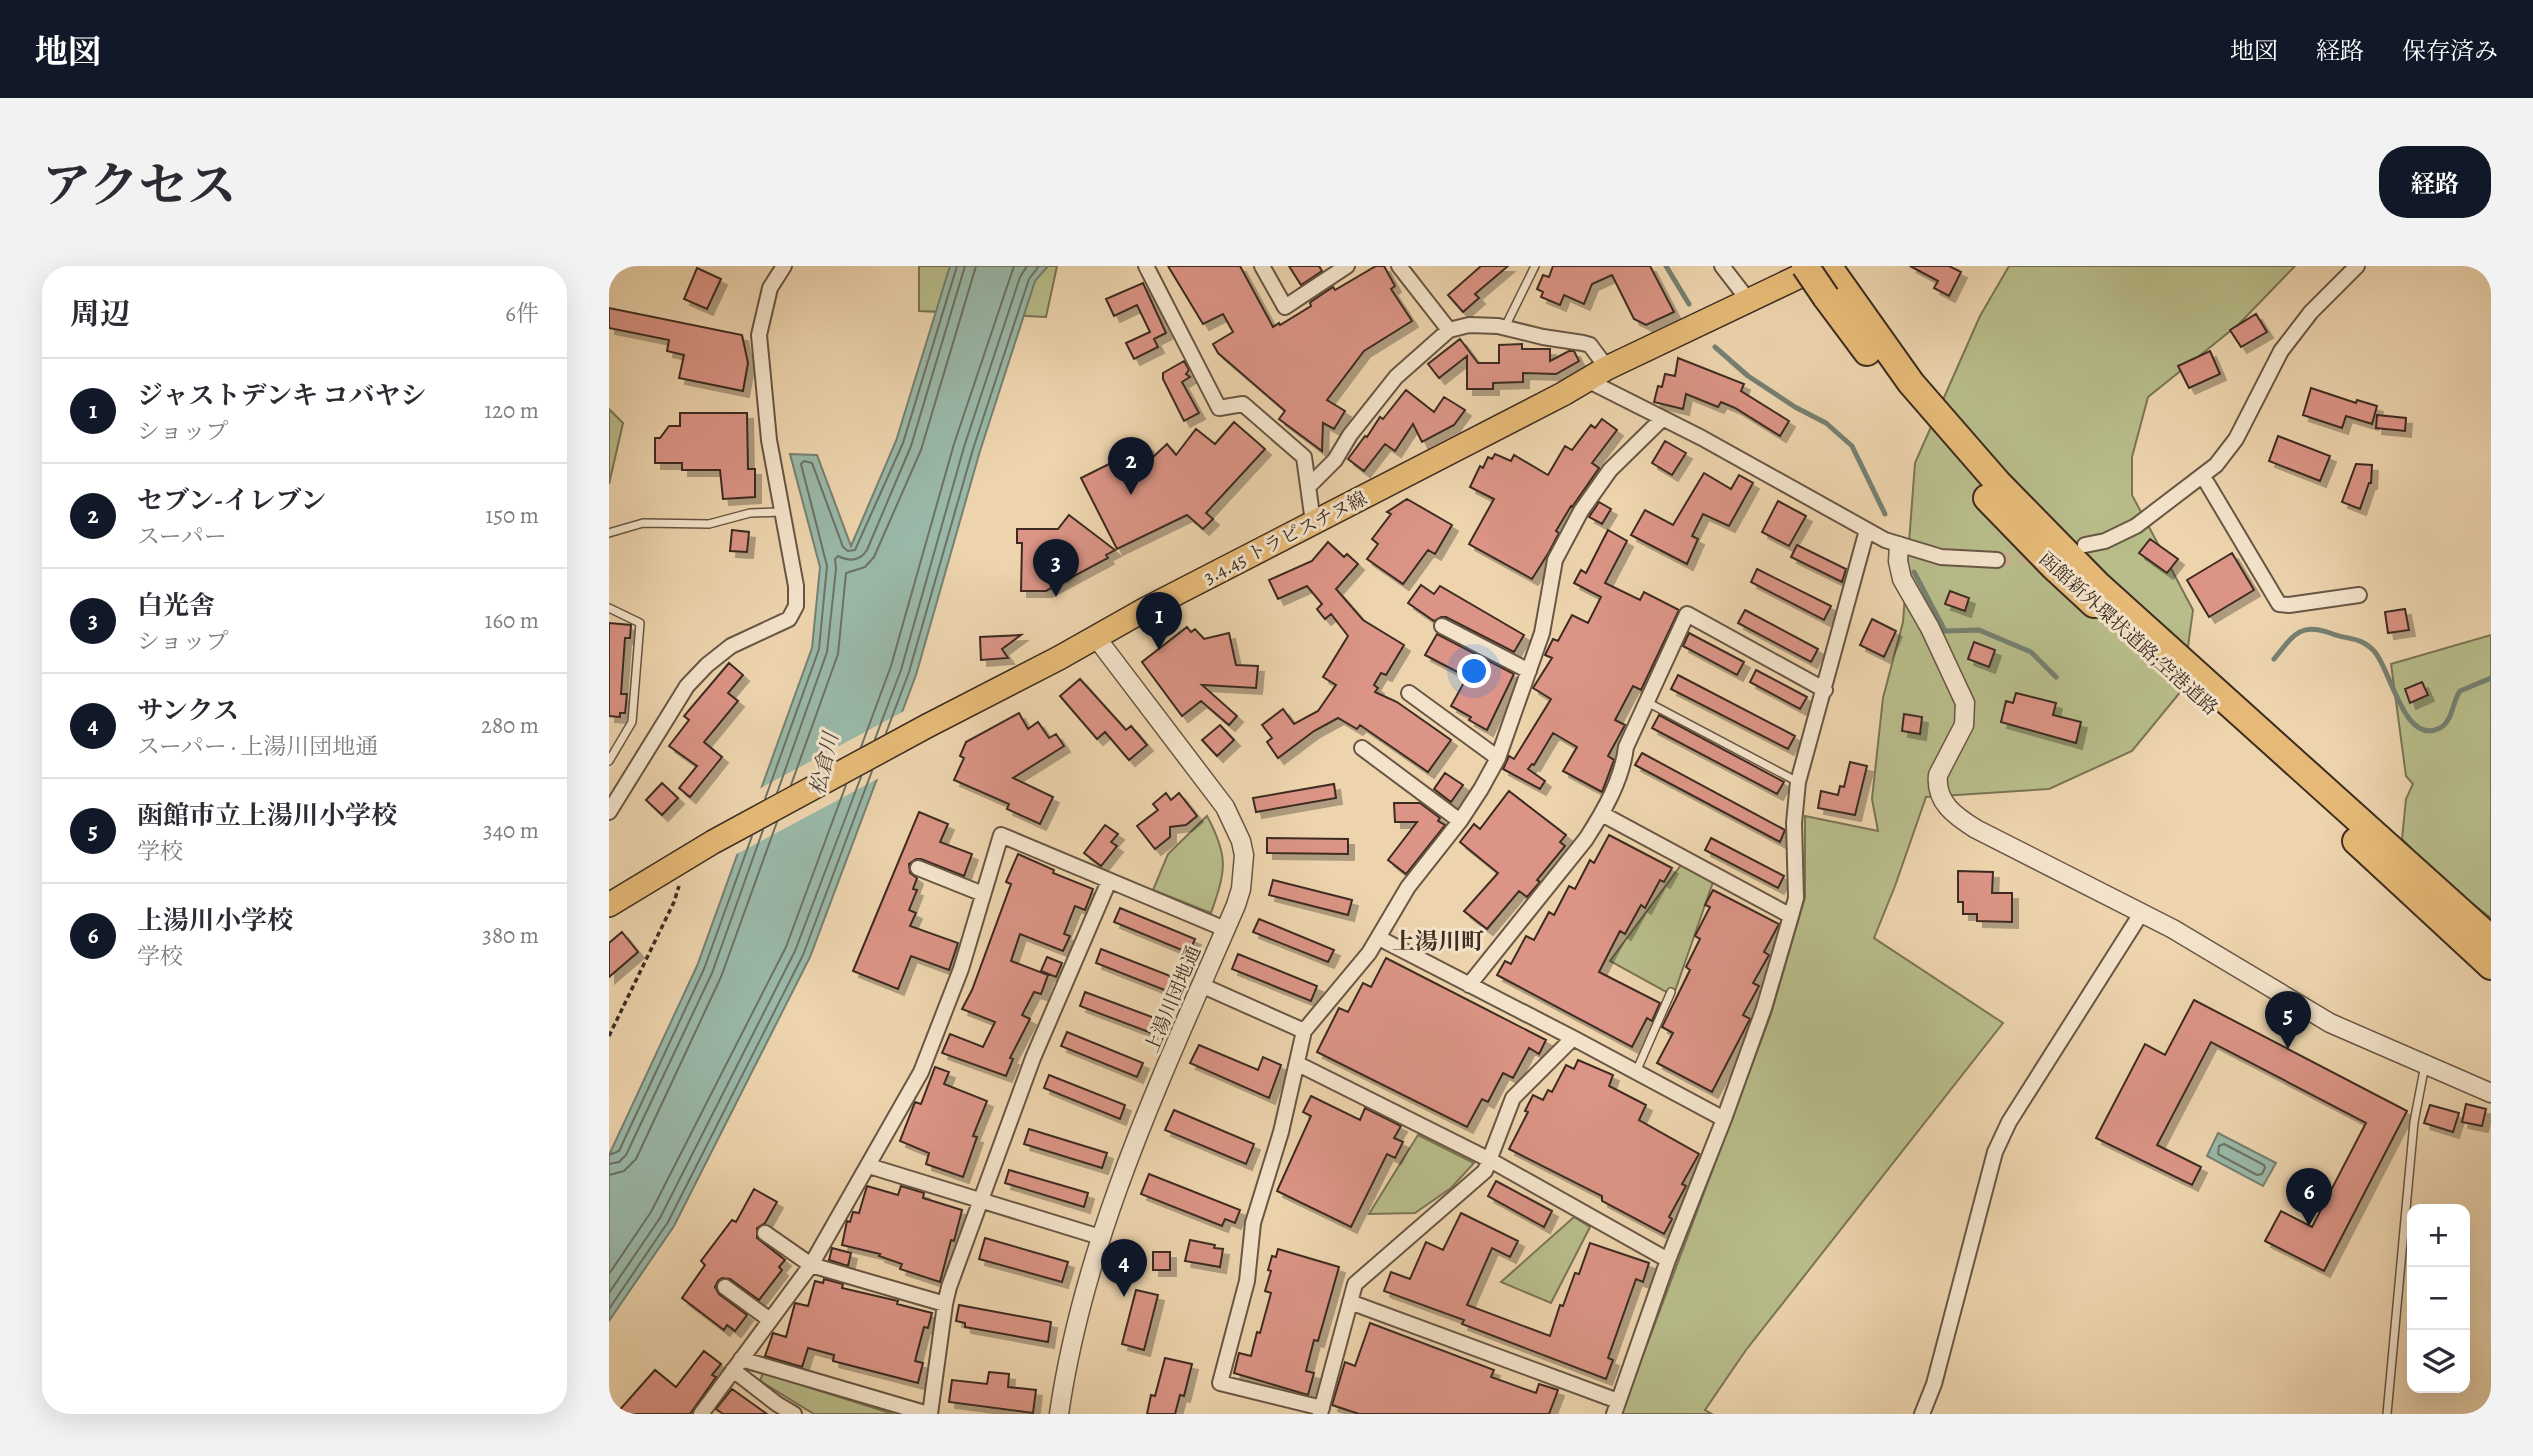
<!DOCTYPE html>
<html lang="ja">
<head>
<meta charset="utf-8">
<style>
  body { margin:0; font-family:Alegreya,"Noto Serif JP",serif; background:#f2f2f3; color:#2b2b33 }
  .controls { position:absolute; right:21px; bottom:21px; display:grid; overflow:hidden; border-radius:14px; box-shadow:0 7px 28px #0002 }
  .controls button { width:63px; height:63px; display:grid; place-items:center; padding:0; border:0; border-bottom:2px solid #e1e1e2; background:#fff; color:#2b2b33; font:35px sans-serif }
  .you { position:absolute; left:866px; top:406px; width:24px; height:24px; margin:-18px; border:5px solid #fff; border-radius:50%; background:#1a73e8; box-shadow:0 0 0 10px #1a73e833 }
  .badge { display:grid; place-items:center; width:46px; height:46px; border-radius:50%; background:#111827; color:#fff; font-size:23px; font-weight:700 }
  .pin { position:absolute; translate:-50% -58px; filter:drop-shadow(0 2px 4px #0008) }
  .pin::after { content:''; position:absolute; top:37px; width:24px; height:21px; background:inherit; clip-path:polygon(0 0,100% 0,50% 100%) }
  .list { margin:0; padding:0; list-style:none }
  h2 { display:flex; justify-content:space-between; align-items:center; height:91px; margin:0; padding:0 28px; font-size:30px }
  h2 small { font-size:23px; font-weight:400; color:#7c7c81 }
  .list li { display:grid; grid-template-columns:46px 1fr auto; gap:21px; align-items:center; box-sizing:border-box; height:105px; padding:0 28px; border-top:2px solid #e1e1e2 }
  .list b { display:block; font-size:26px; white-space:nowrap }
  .list p { margin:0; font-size:23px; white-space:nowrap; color:#7c7c81 }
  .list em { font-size:23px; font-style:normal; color:#7c7c81 }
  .icon { flex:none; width:38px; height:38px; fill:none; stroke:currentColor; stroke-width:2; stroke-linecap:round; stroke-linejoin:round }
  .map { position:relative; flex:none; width:1882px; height:1148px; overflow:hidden; border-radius:28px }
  header { display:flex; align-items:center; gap:42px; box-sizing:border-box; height:98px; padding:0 35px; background:#111827; color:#fff }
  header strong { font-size:33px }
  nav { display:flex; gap:38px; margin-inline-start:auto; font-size:24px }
  .intro { display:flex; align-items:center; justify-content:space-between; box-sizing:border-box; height:168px; padding:0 42px }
  h1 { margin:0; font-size:49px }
  .button { padding:18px 32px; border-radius:28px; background:#111827; color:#fff; font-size:24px; font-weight:700 }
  main { display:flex; gap:42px; padding:0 42px }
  aside { flex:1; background:#fff; border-radius:28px; box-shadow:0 7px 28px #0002 }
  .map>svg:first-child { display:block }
</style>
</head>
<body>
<header>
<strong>地図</strong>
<nav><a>地図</a><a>経路</a><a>保存済み</a></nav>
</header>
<div class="intro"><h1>アクセス</h1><a class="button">経路</a></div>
<main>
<aside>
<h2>周辺<small>6件</small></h2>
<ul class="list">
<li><span class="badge">1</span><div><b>ジャストデンキ コバヤシ</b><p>ショップ</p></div><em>120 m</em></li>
<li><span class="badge">2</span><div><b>セブン-イレブン</b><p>スーパー</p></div><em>150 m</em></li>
<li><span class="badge">3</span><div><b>白光舎</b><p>ショップ</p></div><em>160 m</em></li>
<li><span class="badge">4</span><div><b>サンクス</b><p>スーパー · 上湯川団地通</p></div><em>280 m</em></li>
<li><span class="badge">5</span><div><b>函館市立上湯川小学校</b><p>学校</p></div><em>340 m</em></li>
<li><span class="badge">6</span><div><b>上湯川小学校</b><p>学校</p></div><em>380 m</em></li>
</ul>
</aside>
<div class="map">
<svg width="1882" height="1148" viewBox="0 0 1882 1148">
  <defs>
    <filter id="shadow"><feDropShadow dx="6" dy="6" stdDeviation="0" flood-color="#0004"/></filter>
  </defs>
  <rect width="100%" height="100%" fill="#edd4ad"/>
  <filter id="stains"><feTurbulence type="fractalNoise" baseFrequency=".00286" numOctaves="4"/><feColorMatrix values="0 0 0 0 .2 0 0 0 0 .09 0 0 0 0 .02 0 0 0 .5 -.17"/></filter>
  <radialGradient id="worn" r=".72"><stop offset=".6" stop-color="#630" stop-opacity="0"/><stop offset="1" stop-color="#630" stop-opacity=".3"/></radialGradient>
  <path fill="#b8bd8a" stroke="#7a7456" stroke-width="2" d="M310,0H448L437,51L310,45Z
    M1400,0H1686L1630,58L1539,131L1523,191V229L1584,344L1573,424L1523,485L1440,523L1317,531L1286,620L1265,672L1394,757L1137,1084L1096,1144L1103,1148H1012L1162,748L1196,631V550L1269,565L1263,533L1274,432L1294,356L1306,197L1371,50Z
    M0,143L14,157L0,218Z
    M1882,369V652L1832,614L1793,573L1797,533L1804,518L1797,510L1782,398Z
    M598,550C620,591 617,604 602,647L544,624L559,588Z
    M1072,599L1104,616L1066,725L1059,727L1001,695Z
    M809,869L865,897L842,922L806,947L760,948Z
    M965,951L981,961L942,1037L892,1016Z
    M154,1107L284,1148H285H205L151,1115Z"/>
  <path fill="#9ab8a8" stroke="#758072" stroke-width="2" d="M341,0H439L426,15L371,185L307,409L201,691L65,960L0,1055V889L88,700L203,382L211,301L181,188L208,189L242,280L287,175Z
    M1609,867L1667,897L1654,920L1598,890Z"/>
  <path fill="#edd4ad" d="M297,444L272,511L124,590L148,524Z"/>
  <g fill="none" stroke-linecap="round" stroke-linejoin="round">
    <path stroke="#6c7264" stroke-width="2" d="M277,467L300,406L364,183L420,13L430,0
      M266,473L292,404L355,181L411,11L418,0
      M252,481L282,400L345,178L405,0
      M182,519L229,388L237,307L256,301L265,291L312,184L367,0
      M168,527L218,386L227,303L226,293L229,290C241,296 251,295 258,284L302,180L356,0
      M156,533L210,383L218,300L192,198L195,195L203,197L234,281L239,285L246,284L294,177L348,0
      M1615,878L1655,899L1656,902L1653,908L1648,909L1609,888L1610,880Z
      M0,889L10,885L95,703L143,570
      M0,898L10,896L17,889L103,707L154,564
      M0,909L15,905L27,893L112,711L168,556
      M0,1008L42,946L177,681L237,519
      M0,1027L51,952L186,685L252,511
      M0,1043L59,956L194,689L263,505"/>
    <path stroke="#758072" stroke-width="5" d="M1057,0L1080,38
      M1106,81L1139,110L1186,141L1217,157L1243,180L1276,248
      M1305,306L1336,365L1370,364L1422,386L1447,411
      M1665,393C1684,370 1690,356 1721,367C1738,374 1751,370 1765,385C1782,403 1795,481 1831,462C1844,455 1843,436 1851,425L1882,412"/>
  </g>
  <path fill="#db9485" stroke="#3d2c21" stroke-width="2" filter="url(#shadow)" d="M559,0H631L664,61L670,57L671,59L702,40L701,37L703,35L724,21L726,24L767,0H775L786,20L782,23L803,55L755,85L718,134L736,145L725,163L714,157L713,185L670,153L676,145L609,87L604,78L624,66L614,48L594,58Z
    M680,0H710L713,5L692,19Z
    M872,0H899L866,28L870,32L854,46L839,29Z
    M944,0H1041L1065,46L1037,59L1025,53L1003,9L983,18L975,38L955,29L951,39L932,31L934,26L928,23L934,9L940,11Z
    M1301,0H1340L1352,6L1340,30L1325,22L1329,15Z
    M88,2L112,13L98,43L75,33Z
    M534,17L557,67L545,73L549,81L525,93L517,77L541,66L528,39L505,50L497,33Z
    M0,42L133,69L139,97L134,125L70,112L75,89L58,85L60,74L0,62Z
    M1647,48L1658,66L1632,81L1621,64Z
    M851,73L869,97H890V79L913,78V83H941V95L960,85H965L970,95L947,108L914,107V116L884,117V123H858V90L830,112L819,98Z
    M1601,85L1611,108L1580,122L1569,100Z
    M1069,92L1135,118L1132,125L1180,155L1171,170L1126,142L1112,136L1109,141L1077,128L1074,143L1045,136L1049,120L1053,121L1056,108L1066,110Z
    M575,95L580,104L577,108L581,111L573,116L590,147L575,155L554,113V107Z
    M1702,122L1747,137L1748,134L1768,140L1763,158L1737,150L1733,162L1694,149Z
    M797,124L825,146L835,131L856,144L845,159L813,176L804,158L786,185L776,178L755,205L739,193L756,170L758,171L771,151L774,153Z
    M71,147H138L139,203H146V231L114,233L111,204H73V197H46V172H51L60,160H71Z
    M1768,149L1797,152L1796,165L1767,162Z
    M993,153L1008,164L983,197L990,202L963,241L962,240L947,265L950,267L940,286L923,313L860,278L885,233L861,221L871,200L874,202L879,191L883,193L886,188L902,195L905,189L939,209L956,180L963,184L982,159L986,162Z
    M625,156L656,183L597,247L604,253L594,263L578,249L508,283L472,212L538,179L544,191L558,178L567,189L587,163L606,178Z
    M1669,170L1721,190L1711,215L1660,195Z
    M1056,175L1077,187L1063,209L1043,197Z
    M1747,198L1763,199L1762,217H1760L1751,243L1733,236Z
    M1095,207L1122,223L1130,209L1144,217L1120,260L1094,248L1083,270L1089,273L1078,298L1022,269L1036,244L1064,259Z
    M798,233L843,259L826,288L819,284L794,318L758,293L769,278L763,273L782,248L778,246Z
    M1169,235L1197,250L1180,280L1153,266Z
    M990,236L1002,243L993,258L980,251Z
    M460,249L506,284L497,289L499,292L437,325H412L413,277H408V263H449Z
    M123,264L140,266L138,286L121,285Z
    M999,264L1018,275L996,317L1031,334L1035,326L1070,344L1032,424L1024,420L1006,454L1016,459L999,490L1005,494L993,526L954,505L968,481L944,467L925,499L923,498L919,503L936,515L931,523L894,503L900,490L905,493L942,433L924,422L943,392L936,389L944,373L949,375L963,349L979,357L992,331L965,317L972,304L977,307Z
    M1541,273L1569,293L1558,307L1530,287Z
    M719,276L735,291L738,288L749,298L727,323L754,354L795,379L777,409L772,407L765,419L769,422L766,426L788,436L842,474L819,506L751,459L748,463L729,452L705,465L669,492L658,476L663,472L653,459L674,443L685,458L709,445L727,419L714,411L739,370L722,348L716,353L708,343L713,338L698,320L669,333L660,314L703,295Z
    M1188,279L1237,303L1233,316L1182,291Z
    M1623,287L1645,324L1600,351L1578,314Z
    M1148,303L1222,340L1215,354L1142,316Z
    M812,319L825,328L831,320L915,369L905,386L837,351H832L825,355L799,337Z
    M1341,325L1360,332L1356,345L1336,338Z
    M1796,343L1800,364L1779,367L1776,346Z
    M1136,344L1209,383L1202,396L1129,357Z
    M1263,353L1287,365L1275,391L1251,379Z
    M0,357L22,359L21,372H16L12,428H18L16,447H11V451L0,450Z
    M578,361L582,366L586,363L595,373L620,367L627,399L649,400L647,422L593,419L628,450L620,459L592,435L573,450L533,396Z
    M1080,367L1135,396L1128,409L1074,380Z
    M828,368L905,408L878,464L860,454L862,451L842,440L858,411L816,389Z
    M412,369L393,383L399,392L372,394L371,371Z
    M1365,376L1386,384L1380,401L1359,393Z
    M120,397L134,409L119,427L129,435L95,476L113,491L81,531L70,522L88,500L60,480L80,454L75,450Z
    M1147,404L1198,431L1191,443L1141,416Z
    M1069,409L1186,470L1179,483L1062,423Z
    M471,413L517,464L522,460L538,479L520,494L496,466L488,473L451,430Z
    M1813,416L1819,429L1801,437L1796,423Z
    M1407,427L1447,437L1444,449L1472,456L1467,477L1392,456L1397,435L1404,437Z
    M410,447L419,463L429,456L440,472L447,468L455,480L404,512L444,531L431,558L398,543L400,538L345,514L355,492L351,490L357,476Z
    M1295,448L1313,451L1311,468L1293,465Z
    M1050,449L1175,516L1168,528L1043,462Z
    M611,459L625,474L608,490L593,474Z
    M1033,487L1176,564L1171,576L1026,499Z
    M1241,496L1258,500L1246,549L1209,542L1212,525L1229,529L1231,520L1235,521Z
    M836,507L854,519L842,536L825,523Z
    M53,517L69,532L53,549L37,534Z
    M725,518L727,532L647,546L644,532Z
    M900,525L957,569L951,576L956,580L928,614L931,616L918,631L910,625L878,663L855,645L889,607L851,576L865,558L871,563Z
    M557,527L562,534L570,527L588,550L577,559L561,561V571L546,583L528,560L549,544L544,538Z
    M785,537H811L831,552L829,555L836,559L797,608L779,594L808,556H786Z
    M310,546L339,558L331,576L363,588L355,610L312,593H307L300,598L301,607L308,612L304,623L308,624L300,644L307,647L301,660L349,677L340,704L302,690L289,723L244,705Z
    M496,559L509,568L502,576L508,580L492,600L475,587Z
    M1000,569L1063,602L1055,616L1051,614L1036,642L1032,639L1016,668L1011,665L990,706L1051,737L1043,755L1038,752L1023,781L888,709L896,695L902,698L917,670L925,674L940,646L945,649L960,620L966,623L981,594L985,597Z
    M658,572L739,573V588L658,587Z
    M1102,572L1175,610L1169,622L1096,584Z
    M409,588L445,604L444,607L484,623L476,644L466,640L455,668L461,670L454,685L411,668L402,695L439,709L432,728L425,726L413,749L421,753L401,792L404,793L397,810L333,787L341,768L374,781L386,756L353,743L363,724L402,618L397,616Z
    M1349,605L1384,606L1383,627H1403V656L1368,655V648H1354V636H1349Z
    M664,614L743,634L739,649L660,629Z
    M1104,624L1170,658L1155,686L1160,689L1144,717L1150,720L1134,749L1141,753L1103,826L1048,797L1064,767L1053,761L1081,704L1077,701L1091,673L1086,670L1101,641L1096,639Z
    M511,642L586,673L580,687L505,656Z
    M650,653L725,684L719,696L644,666Z
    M13,666L29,686L0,711V677Z
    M492,683L569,713L563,727L487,697Z
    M629,688L708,720L702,735L623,703Z
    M438,691L453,697L447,711L432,705Z
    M777,692L937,774L930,788L920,782L904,812L894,807L879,836L873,833L858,861L708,786L730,742L739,746L754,717L762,721Z
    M476,726L551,754L545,768L471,740Z
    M1585,734L1798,845L1715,1005L1656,975L1672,945L1703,961L1757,857L1602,776L1548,879L1592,901L1583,919L1487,872L1536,778L1556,789Z
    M458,766L534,797L528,811L452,780Z
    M590,779L649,804L654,791L672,799L660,832L581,797Z
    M969,794L1004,809L1000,820L1037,839L1030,854L1090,888L1073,918L1077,920L1060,951L1063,953L1055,968L993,935V930L900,883L919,846L916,845L924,829L934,834L939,824L943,826L957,799L965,803Z
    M326,801L340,806L335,818L378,835L364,870L368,871L354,911L317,898L320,887L291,875L306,836L312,838Z
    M440,809L516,839L511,853L435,822Z
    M702,830L751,854L756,842L792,860L785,872L794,876L786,892L778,888L742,961L668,925L702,850L694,846Z
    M1857,838L1877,843L1873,860L1853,856Z
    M1821,839L1850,847L1844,866L1815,857Z
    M565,844L645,878L637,898L556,864Z
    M420,863L498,887L493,902L415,878Z
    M400,904L479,927L475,941L396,917Z
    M540,908L631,944L626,957L616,953L613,960L532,928Z
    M887,915L943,945L935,961L879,930Z
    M258,920L289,929L292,920L315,927L314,932L353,944L345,975L342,974L331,1016L291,1003L293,998L270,990L271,988L233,979L238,955L241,956L244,946L250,947Z
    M145,923L168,936L156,957L148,962V972L176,994L170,1001L173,1004L150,1034L121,1013L113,1012L109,1015L106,1021L110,1028L138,1049L126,1065L118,1059L115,1064L73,1032L96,999L92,995L123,954L127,956Z
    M852,947L909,975L901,991L883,982L858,1039L941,1070L951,1039L954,1040L966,1007L970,1008L981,977L1040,997L1034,1016L1027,1013L999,1092L1004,1094L997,1113L853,1058L855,1054L775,1025L782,1006L801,1013L817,976L834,984Z
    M376,972L459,996L453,1016L370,993Z
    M581,974L606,979L605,982L614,983L611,1001L576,995Z
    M223,982L242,987L239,1000L220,994Z
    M669,983L730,1001L709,1075L705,1074L697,1105L705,1107L699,1129L625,1107L630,1087L642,1090L648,1066L651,1067L662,1027L656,1025L662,1005L659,1004L663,990L667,991Z
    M544,986H561V1004H544Z
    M215,1013L234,1018L233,1022L289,1035L288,1038L323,1047L319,1062L315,1061L306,1095L314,1097L309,1117L224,1095L225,1089L199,1082L193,1101L156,1090L164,1067L177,1071L186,1037L199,1040L206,1015L214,1017Z
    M527,1024L549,1029L535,1084L513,1078Z
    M350,1039L442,1056L439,1076L356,1061V1057L347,1055Z
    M761,1057L885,1104L882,1111L927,1127L930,1118L949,1124L940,1148H750L723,1139L736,1096L746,1100Z
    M95,1085L112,1098L103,1109L107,1111L81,1148H7L46,1104L67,1121Z
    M556,1092L583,1098L575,1130L571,1129L566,1148H538L542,1129L546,1130Z
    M380,1106L400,1108L399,1121L427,1124L424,1147L340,1136L343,1114L378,1118Z
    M123,1123L158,1148H114L107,1143Z"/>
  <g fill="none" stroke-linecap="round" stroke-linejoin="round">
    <path stroke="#cab291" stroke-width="14" stroke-dasharray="14 7" stroke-linecap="butt" d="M1388,294L1434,289"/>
    <defs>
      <path id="service" d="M896,61L926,0
        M0,267L34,257L100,258L141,247L173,246
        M0,342L31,357L23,456L0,495
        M1038,436L1189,516
        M1027,806L1062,726
        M1778,1148L1805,856L1816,799"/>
      <path id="minor" d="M537,0L610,142L634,138L695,191L704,256
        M653,0L676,41L738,0
        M790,0L840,64
        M1113,0L1140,35
        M978,114L1093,172L1276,274L1332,291L1388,294
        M1598,217L1670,338L1680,339L1750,329
        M699,221L726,194L741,169L787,111L840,64L860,59L889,60L934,71L974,77L981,79L998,102
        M1476,279L1496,275L1527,260L1607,199L1627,173L1672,85L1702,46L1748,0
        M833,360L920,405
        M800,427L889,492
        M753,482L851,555
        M0,546L78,420L98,399L122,380L180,353L187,340V320L160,174L150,69L161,22L175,0
        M993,548L1182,650
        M309,602L374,628
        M770,672L964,772L1115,853
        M592,719L695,765
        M860,719L977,573C995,545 1013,514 1017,481L1078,348L1216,424
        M689,798L881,894L1059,994
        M260,900L491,971
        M156,967L202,999L336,1038
        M116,1021L161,1054
        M741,1036L1009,1135
        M132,1093L319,1148
        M124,1104L168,1138L185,1148
        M713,1142L611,1117L638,1015L644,957L672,866L695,765L760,687L799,621L851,555L872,523L889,492L933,367L946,294L972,245L1001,204L1053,153
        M92,1148L202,999L312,806L352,703L392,569L616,663
        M321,1148L336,1038L340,1021L424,792L500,615
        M711,1148L746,1018L876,905L904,832L964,772
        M1005,1148L1059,994L1115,853L1155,742L1182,650L1187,632L1185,557L1189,516L1258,264
        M1313,1148L1325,1118L1386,886L1400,856L1533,646"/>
      <path id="tertiary" d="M1290,280L1289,295L1293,313L1321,362L1356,437L1355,459L1329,509C1326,536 1346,550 1367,563L1564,663L1721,757L1882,827
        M450,1148C476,968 556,804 627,639L632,623L635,589L632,575L616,541L486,370"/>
      <path id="primary" d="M0,639L104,576L318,460L450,392L535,344L954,128L998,102L1212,0"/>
      <path id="motorway" d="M1219,0L1302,117L1389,217L1490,320L1882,673
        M1217,31L1258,86
        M1378,232L1445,301L1485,338
        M1747,575L1882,700"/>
    </defs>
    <use href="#service" stroke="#695644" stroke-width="10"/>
    <use href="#minor" stroke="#695644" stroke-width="18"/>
    <use href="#tertiary" stroke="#695644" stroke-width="21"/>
    <use href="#primary" stroke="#3d2c21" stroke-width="26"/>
    <use href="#motorway" stroke="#3d2c21" stroke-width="30"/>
    <path stroke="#3d2c21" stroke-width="3.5" stroke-dasharray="5 3.5" stroke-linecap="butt" d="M0,770L65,636L70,620"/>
    <use href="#service" stroke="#f3e3ca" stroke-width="7"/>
    <use href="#minor" stroke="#f3e3ca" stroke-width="14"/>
    <use href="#tertiary" stroke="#f3e3ca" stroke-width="18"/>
    <use href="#primary" stroke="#e6ba76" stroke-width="23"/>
    <use href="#motorway" stroke="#e6ba76" stroke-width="26"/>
    <defs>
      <path id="motorway-bridge" d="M1196,0L1217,31"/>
    </defs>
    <use href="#motorway-bridge" stroke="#3d2c21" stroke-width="30" stroke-linecap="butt"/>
    <use href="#motorway-bridge" stroke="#e6ba76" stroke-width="26"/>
  </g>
  <g text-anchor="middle" stroke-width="6" stroke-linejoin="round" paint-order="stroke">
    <g font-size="19" fill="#3d2c21" stroke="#f3e3ca">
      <text transform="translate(676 271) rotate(-27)" y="7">3.4.45 トラピスチヌ線</text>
      <text transform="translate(1520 367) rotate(42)" y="7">函館新外環状道路;空港道路</text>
      <text transform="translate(563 733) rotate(-67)" y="7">上湯川団地通</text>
    </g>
    <g font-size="21" font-style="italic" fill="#50483c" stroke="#f3e3ca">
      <text transform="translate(215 498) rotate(-77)" y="7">松倉川</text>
    </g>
    <g font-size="23" font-weight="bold" fill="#3d2c21" stroke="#f3e3ca">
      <text x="829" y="683">上湯川町</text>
    </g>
  </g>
  <rect width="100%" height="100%" filter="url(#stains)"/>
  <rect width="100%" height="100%" fill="url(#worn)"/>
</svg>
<div class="controls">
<button>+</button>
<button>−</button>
<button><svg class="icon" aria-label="layers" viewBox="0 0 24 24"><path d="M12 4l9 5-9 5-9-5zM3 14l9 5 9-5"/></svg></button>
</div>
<div class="you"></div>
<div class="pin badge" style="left:550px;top:384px">1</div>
<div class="pin badge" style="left:522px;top:229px">2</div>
<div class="pin badge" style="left:447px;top:331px">3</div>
<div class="pin badge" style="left:515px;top:1031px">4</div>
<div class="pin badge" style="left:1679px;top:783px">5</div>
<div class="pin badge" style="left:1700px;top:960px">6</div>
</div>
</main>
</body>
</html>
